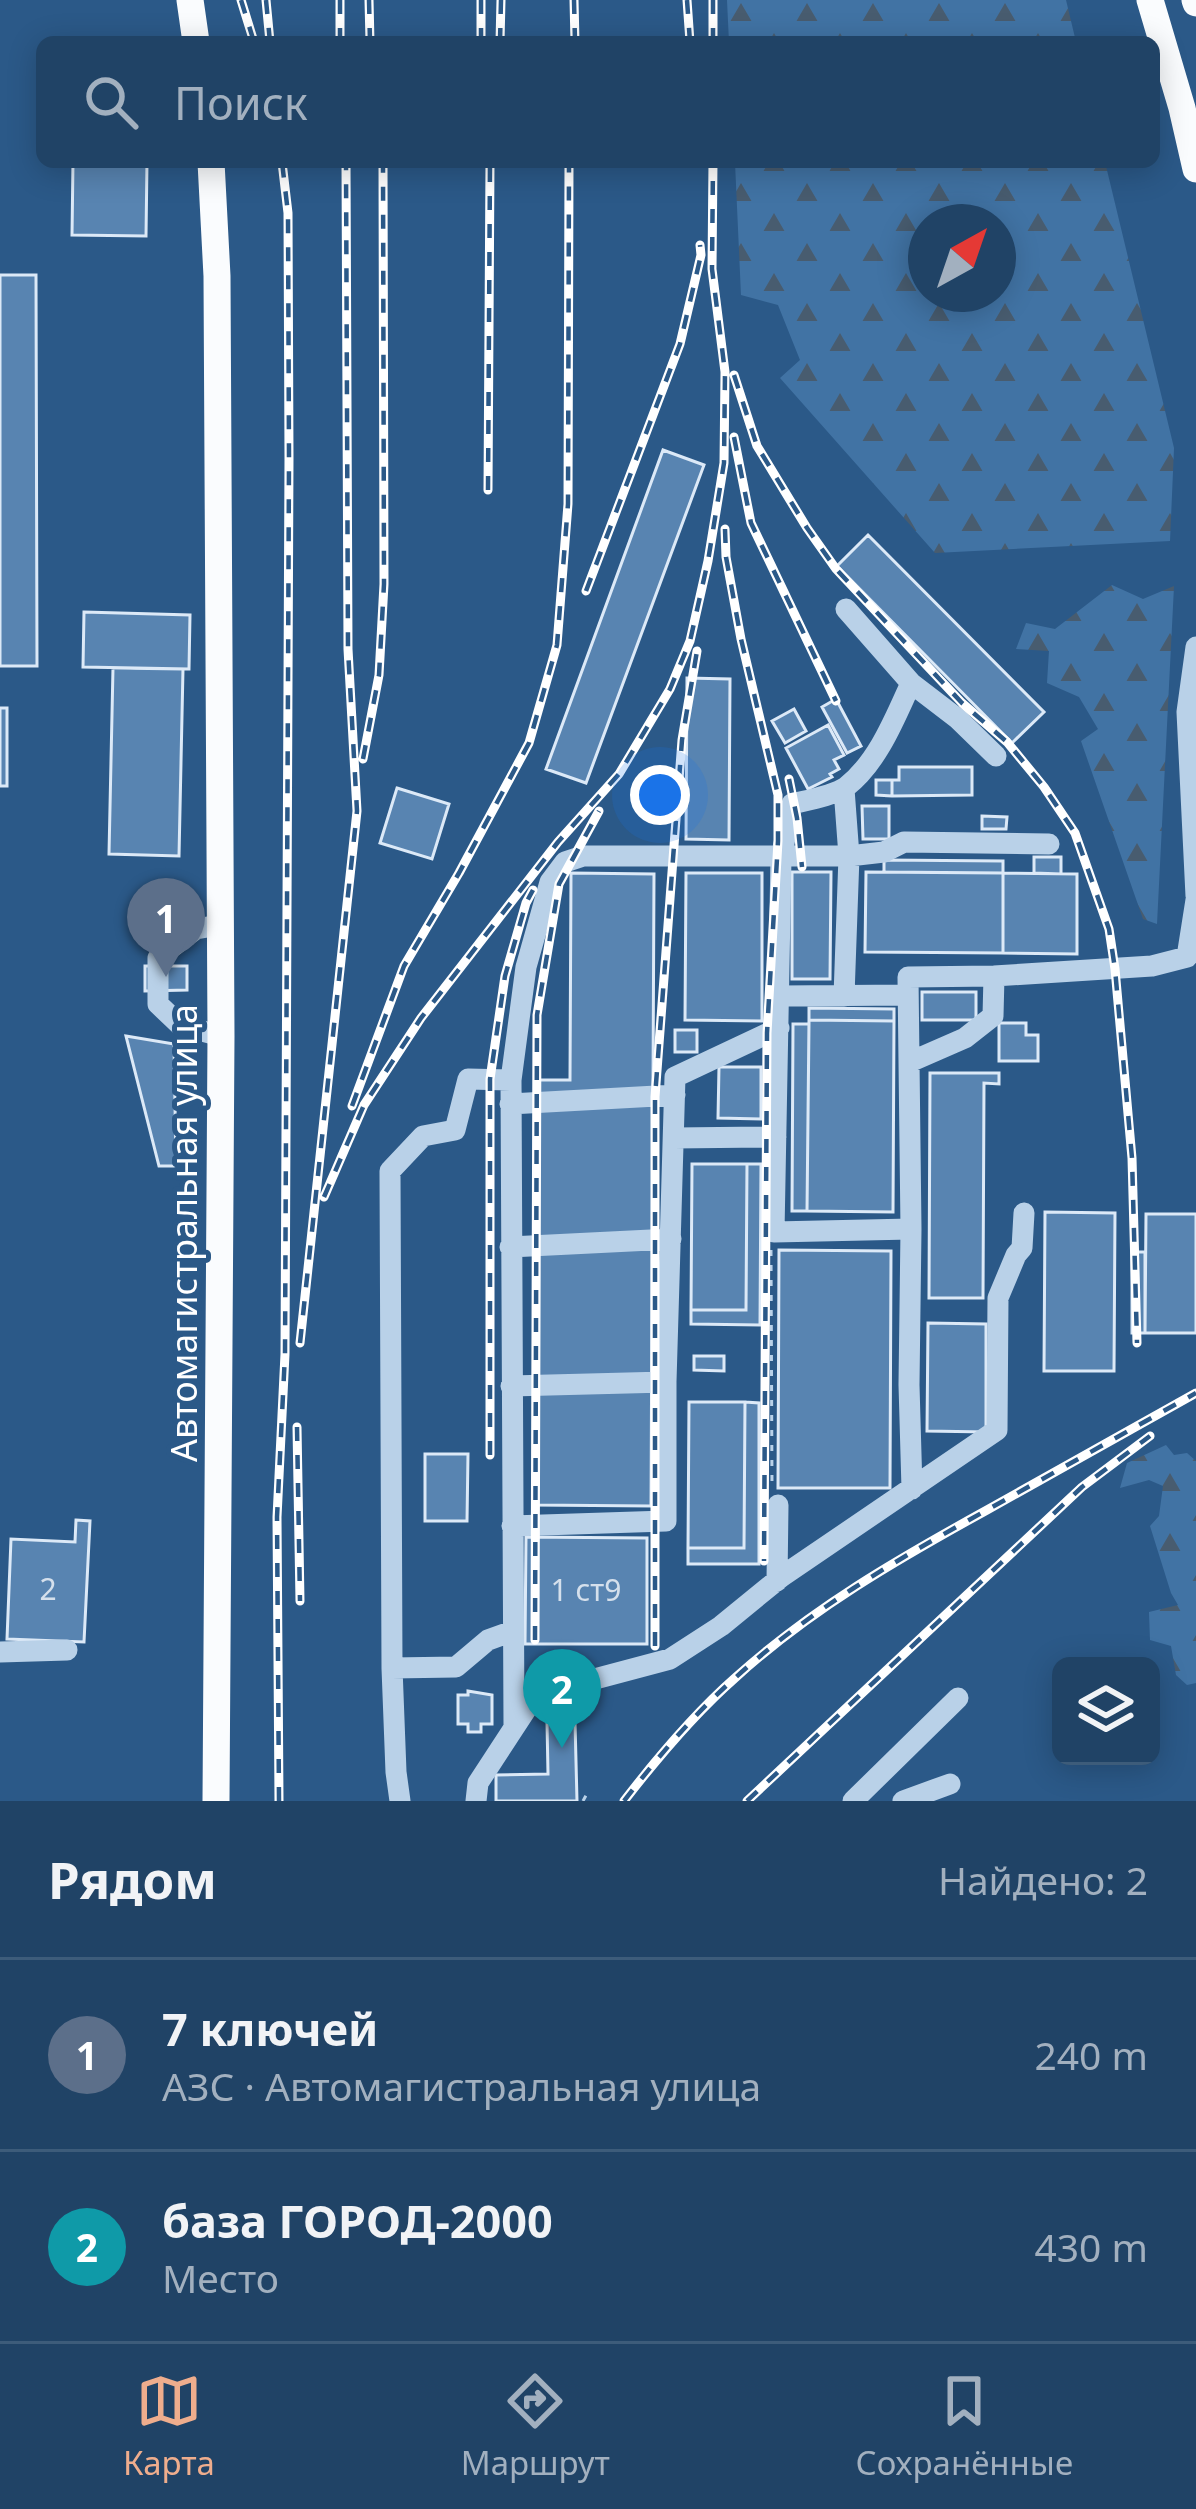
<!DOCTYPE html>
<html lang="ru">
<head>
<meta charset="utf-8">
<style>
  body { margin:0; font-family:"Noto Sans",sans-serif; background:#284a6c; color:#f1f3f6 }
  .controls { position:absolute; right:36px; bottom:36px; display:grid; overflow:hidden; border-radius:18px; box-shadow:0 6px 30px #0003 }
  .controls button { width:108px; height:108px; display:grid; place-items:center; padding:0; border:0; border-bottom:3px solid #3d5c7a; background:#204366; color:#f1f3f6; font:60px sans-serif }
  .compass { position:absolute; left:908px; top:204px; width:108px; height:108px; border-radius:50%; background:#204366; box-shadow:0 6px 30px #0003; rotate:40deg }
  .you { position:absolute; left:660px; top:795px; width:42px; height:42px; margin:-30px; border:9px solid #fff; border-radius:50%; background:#1a73e8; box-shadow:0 0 0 18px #1a73e833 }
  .badge { display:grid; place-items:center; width:78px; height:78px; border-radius:50%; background:#eead8d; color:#fff; font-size:39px; font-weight:700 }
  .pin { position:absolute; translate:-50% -99px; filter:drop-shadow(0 3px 6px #0008) }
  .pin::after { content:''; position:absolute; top:63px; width:42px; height:36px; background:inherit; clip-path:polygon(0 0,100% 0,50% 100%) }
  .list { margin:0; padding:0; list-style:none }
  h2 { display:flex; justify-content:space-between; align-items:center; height:156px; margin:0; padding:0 48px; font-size:51px }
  h2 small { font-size:39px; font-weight:400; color:#a2b0bf }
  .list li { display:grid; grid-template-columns:78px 1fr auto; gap:36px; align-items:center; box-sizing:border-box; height:192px; padding:0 48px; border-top:3px solid #3d5c7a }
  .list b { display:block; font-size:45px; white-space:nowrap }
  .list p { margin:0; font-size:39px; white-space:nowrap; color:#a2b0bf }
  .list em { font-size:39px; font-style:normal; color:#a2b0bf }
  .icon { flex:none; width:66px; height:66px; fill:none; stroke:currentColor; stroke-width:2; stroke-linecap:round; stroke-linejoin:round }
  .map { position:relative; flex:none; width:1196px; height:1801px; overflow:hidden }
  .search { position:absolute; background:#204366; box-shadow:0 6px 30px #0003; left:36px; right:36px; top:36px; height:132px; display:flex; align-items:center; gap:30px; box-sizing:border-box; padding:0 42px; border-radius:18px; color:#a2b0bf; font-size:45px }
  .sheet { height:540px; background:#204366 }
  nav { display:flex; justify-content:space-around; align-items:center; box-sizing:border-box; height:168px; border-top:3px solid #3d5c7a; background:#204366; font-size:33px; color:#a2b0bf }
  nav a { display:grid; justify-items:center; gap:6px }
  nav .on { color:#eead8d }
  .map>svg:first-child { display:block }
</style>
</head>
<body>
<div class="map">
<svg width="1196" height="1801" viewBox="0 0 1196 1801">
  <defs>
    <pattern id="forest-firs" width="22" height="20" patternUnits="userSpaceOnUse" patternTransform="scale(3)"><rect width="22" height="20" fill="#4173a4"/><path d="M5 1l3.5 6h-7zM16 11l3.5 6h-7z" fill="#485c6f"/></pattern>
  </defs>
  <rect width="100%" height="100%" fill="#2b5988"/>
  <path fill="url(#forest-firs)" fill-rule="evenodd" d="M727,0H1066L1076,42H729Z
    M735,162H1105L1174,448L1170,541L935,553L780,378L800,360L778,305L741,295ZM998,222V294H926V222Z
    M1112,585L1143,599L1174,586L1157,924L1143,919L1081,741L1098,729L1079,697L1047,683L1049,651L1016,649L1026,623L1055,629Z
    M1166,1445L1174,1455L1187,1453L1196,1461V1683L1187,1685L1176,1675L1171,1646L1150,1640L1149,1612L1178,1605L1171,1593L1150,1526L1159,1516L1163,1486L1149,1480L1120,1488L1127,1463Z"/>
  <path fill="#5884b1" stroke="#dce9f7" stroke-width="3" d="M73,162H147L146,236L72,235Z
    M0,275H36L37,666H0Z
    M663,450L704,465L586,783L546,769Z
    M868,535L1044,712L1012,743L837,566Z
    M84,612L190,615L189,669L83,667Z
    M113,668L183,669L179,856L109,854Z
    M687,678L730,679L729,840L686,839Z
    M836,699L861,746L847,753L822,707Z
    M0,708H7V786H0Z
    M794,709L806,731L785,743L772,721Z
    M828,725L844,755L834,760L839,769L830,774L832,777L808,789L786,748Z
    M899,767H972V795L892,796V780H899Z
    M876,780H892V796L876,795Z
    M397,788L449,804L432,859L380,843Z
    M862,806H889V839H863Z
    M982,816L1007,817L1006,829H982Z
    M1034,857H1061V874L1034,873Z
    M884,860L1003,861V873L884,872Z
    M792,872H831L830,979H792Z
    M866,872L1003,873V953L865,952Z
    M571,873L654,874L651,1506L534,1505L536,1080H570Z
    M686,873H762V1021L685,1020Z
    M1003,873L1077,874V954L1003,953Z
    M145,966H187V990L145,991Z
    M922,992H976V1020H922Z
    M809,1008L894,1009V1021L809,1020Z
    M809,1020L894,1021L893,1212L807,1211Z
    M999,1023H1026V1035H1038V1061H999Z
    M793,1024H809L807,1211H792Z
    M675,1030H697V1052H675Z
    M126,1036L174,1044L176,1166H159Z
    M719,1067H761V1119L718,1118Z
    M930,1073H999V1084L984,1083L983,1298H929Z
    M692,1164H747L746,1310H691Z
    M747,1164H761L760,1325L691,1324V1310H746Z
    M1045,1212L1115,1213L1114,1371H1044Z
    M1146,1214H1196V1333H1145Z
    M779,1250L891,1251L890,1488H778Z
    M1132,1252H1145V1333H1132Z
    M928,1323L986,1324V1432L927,1431Z
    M694,1356H724V1371L694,1370Z
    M689,1402H745L744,1548H688Z
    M745,1402L759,1403V1564H688V1548H744Z
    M425,1454H468L467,1521H425Z
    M76,1520L90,1521L84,1642L7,1639L11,1539L75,1542Z
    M526,1537L647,1538V1644H525Z
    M468,1691L492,1695V1724H481V1732H468V1724H458V1695H468Z
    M547,1722H575L577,1801H496V1775L548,1774Z"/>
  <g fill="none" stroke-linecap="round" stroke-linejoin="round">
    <path stroke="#b9d1e8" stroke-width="3" stroke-dasharray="6 9" stroke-linecap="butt" d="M771,1250L772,1487
      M583,1801L590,1788"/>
    <path stroke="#b9d1e8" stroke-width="21" d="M846,609L911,683L958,719L996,756
      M1196,647L1187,712L1196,896
      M219,925L196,929L158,958V1004L180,1025L221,1036
      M780,996L908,995
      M844,996L849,856L884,852L904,842L1049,844
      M910,1062L965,1038L993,1016L994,976
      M511,1080L468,1079L455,1130L423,1136L390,1171L392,1668L456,1667L488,1640L513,1631
      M510,1104L675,1095
      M674,1138L776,1137
      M911,1229L774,1232L781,858L792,804C808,800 832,796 846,787C878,762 895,718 911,683
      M510,1247L671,1239
      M511,1386L666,1382
      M912,1489L909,1385L911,1229L908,977L994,976L1152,966L1187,957L1196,900
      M512,1526L666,1521V1382L675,1077L779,1028
      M777,1581L778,1505
      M0,1652L67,1650
      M392,1668L396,1772L400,1801
      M514,1725L511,1080L526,967L550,882L565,862L583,856H849L844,789
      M476,1801L478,1783L527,1708L561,1688L670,1659L721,1626L781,1577L997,1430L998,1298L1016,1255L1022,1248L1024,1213
      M853,1801L958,1698
      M903,1801L950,1784"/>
    <path stroke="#fafcfe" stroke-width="27" d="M190,0L196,42
      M1150,0L1182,108L1196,169
      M1195,0L1196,3
      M211,162L217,276L221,1036L216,1801"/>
    <defs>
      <path id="rail" d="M241,0L254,42
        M266,0L270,42
        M369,0L370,42
        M481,0V42
        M574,0L575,42
        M687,0L690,42
        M340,42V0
        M500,42L501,0
        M713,42V0
        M734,375L757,446L807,528L836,569L962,703L1007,742L1044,787L1075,833L1109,929L1115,969L1132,1158L1137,1343
        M734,437L751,523L836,701
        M488,490L490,162
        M725,529L726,557L741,639L778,795V841L767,1033L764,1561
        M586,591L680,344L701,255L700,245
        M363,759L379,675L384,584L383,162
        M789,779L797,818L802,867
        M352,1106L404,966L459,873L529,743L557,645L568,504L569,162
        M324,1197L364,1105L421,1018L558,842L619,774L670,689L690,641L708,561L724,463L725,372L712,269L713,162
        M300,1343L357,811L348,649L346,162
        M297,1427L300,1601
        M490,1455V1079L505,976L526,903L533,890
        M535,1640L537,1015L559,884L599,811
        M655,1646V1097L682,740L697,651
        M279,1801L277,1517L285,1354L289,458L288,213L282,162
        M624,1801C658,1757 693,1715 735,1678C811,1609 898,1559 987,1510C1057,1471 1126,1432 1196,1393
        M747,1801L1082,1487L1150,1436"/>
    </defs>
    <use href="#rail" stroke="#fff" stroke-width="9"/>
    <use href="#rail" stroke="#2b5988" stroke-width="4.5" stroke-dasharray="14" stroke-linecap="butt"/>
  </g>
  <g text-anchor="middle" stroke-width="10" stroke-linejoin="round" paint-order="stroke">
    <g font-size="30" fill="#d5e0ec">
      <text x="48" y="1600">2</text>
      <text x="586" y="1601">1 ст9</text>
    </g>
    <g font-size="36" fill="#fff" stroke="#2b5988">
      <text transform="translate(184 1233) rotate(-90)" y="13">Автомагистральная улица</text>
    </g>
  </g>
</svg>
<div class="controls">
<button><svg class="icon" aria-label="layers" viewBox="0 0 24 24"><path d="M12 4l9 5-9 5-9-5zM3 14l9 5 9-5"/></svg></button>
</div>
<svg class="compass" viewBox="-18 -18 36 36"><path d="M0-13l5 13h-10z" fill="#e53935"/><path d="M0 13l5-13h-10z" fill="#a2b0bf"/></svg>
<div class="you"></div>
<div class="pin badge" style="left:166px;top:977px;background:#5c6f8a">1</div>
<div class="pin badge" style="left:562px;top:1748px;background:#0f9aa8">2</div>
<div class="search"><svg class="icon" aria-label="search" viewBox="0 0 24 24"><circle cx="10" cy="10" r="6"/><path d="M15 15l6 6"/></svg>Поиск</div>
</div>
<section class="sheet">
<h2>Рядом<small>Найдено: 2</small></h2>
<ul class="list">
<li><span class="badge" style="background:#5c6f8a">1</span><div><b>7 ключей</b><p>АЗС · Автомагистральная улица</p></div><em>240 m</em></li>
<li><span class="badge" style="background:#0f9aa8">2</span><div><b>база ГОРОД-2000</b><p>Место</p></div><em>430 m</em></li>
</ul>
</section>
<nav>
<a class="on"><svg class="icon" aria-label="map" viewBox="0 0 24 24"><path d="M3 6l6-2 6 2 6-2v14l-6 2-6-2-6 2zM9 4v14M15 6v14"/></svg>Карта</a>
<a><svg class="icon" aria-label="directions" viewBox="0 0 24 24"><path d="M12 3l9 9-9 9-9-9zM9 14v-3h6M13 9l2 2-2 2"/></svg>Маршрут</a>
<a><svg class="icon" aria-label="saved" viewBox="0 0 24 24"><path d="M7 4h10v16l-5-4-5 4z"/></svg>Сохранённые</a>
</nav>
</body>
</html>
